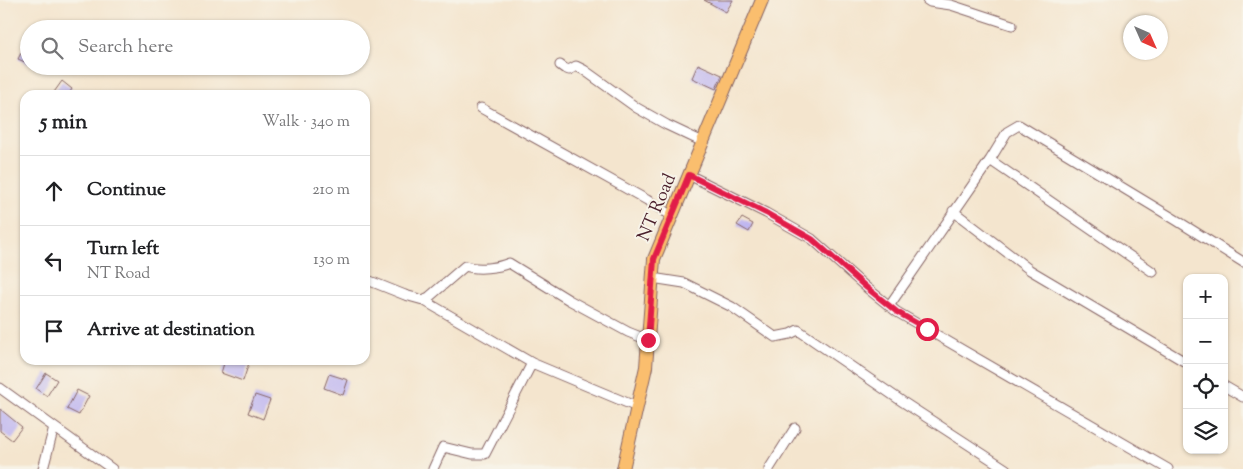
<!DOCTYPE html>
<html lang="en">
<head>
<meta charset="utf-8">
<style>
  body { margin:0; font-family:"Sorts Mill Goudy",serif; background:#f6f6f6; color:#202124 }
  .controls { position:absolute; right:15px; bottom:15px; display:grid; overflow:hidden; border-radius:10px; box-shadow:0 1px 4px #0004 }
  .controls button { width:45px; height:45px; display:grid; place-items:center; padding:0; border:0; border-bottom:1px solid #e0e0e0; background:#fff; color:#202124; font:25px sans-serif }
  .compass { position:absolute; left:1123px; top:15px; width:45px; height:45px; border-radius:50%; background:#fff; box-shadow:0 1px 4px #0004; rotate:135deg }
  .stop { position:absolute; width:15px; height:15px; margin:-11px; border:4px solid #e11d48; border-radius:50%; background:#fff }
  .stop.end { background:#e11d48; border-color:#fff; box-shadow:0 1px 5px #0008 }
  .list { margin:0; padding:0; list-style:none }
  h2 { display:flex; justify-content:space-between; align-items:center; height:65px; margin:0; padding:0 20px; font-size:21px }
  h2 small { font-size:16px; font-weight:400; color:#757577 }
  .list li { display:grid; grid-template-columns:32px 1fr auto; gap:15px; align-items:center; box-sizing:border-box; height:70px; padding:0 20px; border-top:1px solid #e0e0e0 }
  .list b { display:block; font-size:19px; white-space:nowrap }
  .list p { margin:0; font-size:16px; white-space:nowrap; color:#757577 }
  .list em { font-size:16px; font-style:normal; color:#757577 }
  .icon { flex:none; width:28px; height:28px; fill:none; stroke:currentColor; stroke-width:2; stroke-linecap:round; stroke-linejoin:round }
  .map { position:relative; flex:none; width:1243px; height:469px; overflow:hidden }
  .search { position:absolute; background:#fff; box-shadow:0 1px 4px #0004; left:20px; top:20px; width:350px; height:55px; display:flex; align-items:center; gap:12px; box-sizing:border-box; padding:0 18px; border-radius:28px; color:#757577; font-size:19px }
  .panel { position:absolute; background:#fff; box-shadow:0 1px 4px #0004; left:20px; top:90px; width:350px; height:275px; border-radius:15px }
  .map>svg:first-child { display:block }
</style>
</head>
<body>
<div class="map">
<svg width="1243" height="469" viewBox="0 0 1243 469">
  <rect width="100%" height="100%" fill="#f7f3e8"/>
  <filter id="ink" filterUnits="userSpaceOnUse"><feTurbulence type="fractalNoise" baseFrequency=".02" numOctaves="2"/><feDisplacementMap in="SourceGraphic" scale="10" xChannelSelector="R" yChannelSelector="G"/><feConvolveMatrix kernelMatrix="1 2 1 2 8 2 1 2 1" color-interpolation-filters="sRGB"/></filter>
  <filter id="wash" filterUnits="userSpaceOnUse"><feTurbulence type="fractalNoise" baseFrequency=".0096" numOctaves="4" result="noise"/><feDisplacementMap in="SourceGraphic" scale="20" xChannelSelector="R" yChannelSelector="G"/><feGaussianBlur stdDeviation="1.12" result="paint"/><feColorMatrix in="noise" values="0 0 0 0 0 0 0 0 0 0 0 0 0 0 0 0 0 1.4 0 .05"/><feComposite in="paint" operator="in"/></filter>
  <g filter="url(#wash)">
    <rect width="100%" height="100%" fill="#f4e5ce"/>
    <g id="blocks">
      <path fill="#bfb6f0" d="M704,0H733L726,12Z
        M24,47L29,49V64L18,59Z
        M698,64L722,75L716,89L692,78Z
        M62,81L72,89L68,95H52Z
        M742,218L753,224L749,232L737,225Z
        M225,360H250L243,381L221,373Z
        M46,373L57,380L47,396L36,389Z
        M329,374L348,380L343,395L324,388Z
        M77,390L89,396L79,415L67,409Z
        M255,395L270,400L263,419L248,413Z
        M0,409L22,427L12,440L0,431Z"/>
    </g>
  </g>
  <g filter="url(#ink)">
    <use href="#blocks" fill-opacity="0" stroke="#866464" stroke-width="1"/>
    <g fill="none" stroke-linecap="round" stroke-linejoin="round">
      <defs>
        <path id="minor" d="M927,0L930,2L951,5L1012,25
          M560,65L564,68L569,70L576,66L584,70L637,108L667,125L703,142
          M481,108L647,200L672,216
          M990,160L1153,272
          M689,175L766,213L812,239L867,288L897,312L1168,469
          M953,211L1030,270L1187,363
          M652,278L684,283L732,307L775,337L790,334L798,330L903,402L1006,469
          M365,279L405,295L423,300L429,297L465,266C477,270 498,268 509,263L569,300L628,332L648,340
          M423,300L532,363
          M889,306L990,160L1007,132L1019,125L1176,220L1243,262
          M1224,386L1243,397
          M0,388L112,469
          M43,469L54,427
          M433,469L443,447L472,454H485L532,363L637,407
          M769,469L795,428"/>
        <path id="primary" d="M623,469L646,367L654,259L762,0"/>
      </defs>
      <use href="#minor" stroke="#866464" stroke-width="11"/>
      <use href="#primary" stroke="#866464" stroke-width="14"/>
      <use href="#minor" stroke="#fff" stroke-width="9"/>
      <use href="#primary" stroke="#fabe6e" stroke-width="12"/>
    </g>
  </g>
  <g fill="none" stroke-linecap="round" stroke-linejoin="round" filter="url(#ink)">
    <path stroke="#e11d48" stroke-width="6" d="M648,340L654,259L689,175L766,213L812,239L867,288L897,312L927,329"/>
  </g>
  <g text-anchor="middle" stroke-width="4" stroke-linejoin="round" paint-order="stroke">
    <g font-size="18" fill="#4a1f2b" stroke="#f7f3e8">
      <text transform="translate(656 207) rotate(-67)" y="6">NT Road</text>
    </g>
  </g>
</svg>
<div class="controls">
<button>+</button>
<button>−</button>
<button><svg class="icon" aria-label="locate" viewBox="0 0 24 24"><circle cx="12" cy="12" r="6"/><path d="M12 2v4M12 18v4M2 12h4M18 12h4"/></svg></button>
<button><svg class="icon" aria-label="layers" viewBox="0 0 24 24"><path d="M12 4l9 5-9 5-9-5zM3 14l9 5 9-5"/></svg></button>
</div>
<svg class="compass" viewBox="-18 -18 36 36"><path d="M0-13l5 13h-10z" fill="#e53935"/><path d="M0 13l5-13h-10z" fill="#757577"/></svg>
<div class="stop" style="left:927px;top:329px"></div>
<div class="stop end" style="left:648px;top:340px"></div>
<div class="search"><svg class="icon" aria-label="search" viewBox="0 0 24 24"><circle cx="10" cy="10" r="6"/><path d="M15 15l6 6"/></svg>Search here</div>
<section class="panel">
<h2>5 min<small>Walk · 340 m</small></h2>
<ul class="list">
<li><svg class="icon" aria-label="ahead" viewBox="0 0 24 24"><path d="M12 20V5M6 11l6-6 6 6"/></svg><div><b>Continue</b></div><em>210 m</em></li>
<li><svg class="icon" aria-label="left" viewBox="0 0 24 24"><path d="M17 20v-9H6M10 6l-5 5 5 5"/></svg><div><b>Turn left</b><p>NT Road</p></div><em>130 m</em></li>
<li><svg class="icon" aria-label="arrive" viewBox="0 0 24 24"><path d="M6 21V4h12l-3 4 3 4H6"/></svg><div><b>Arrive at destination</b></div></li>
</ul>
</section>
</div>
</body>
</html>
